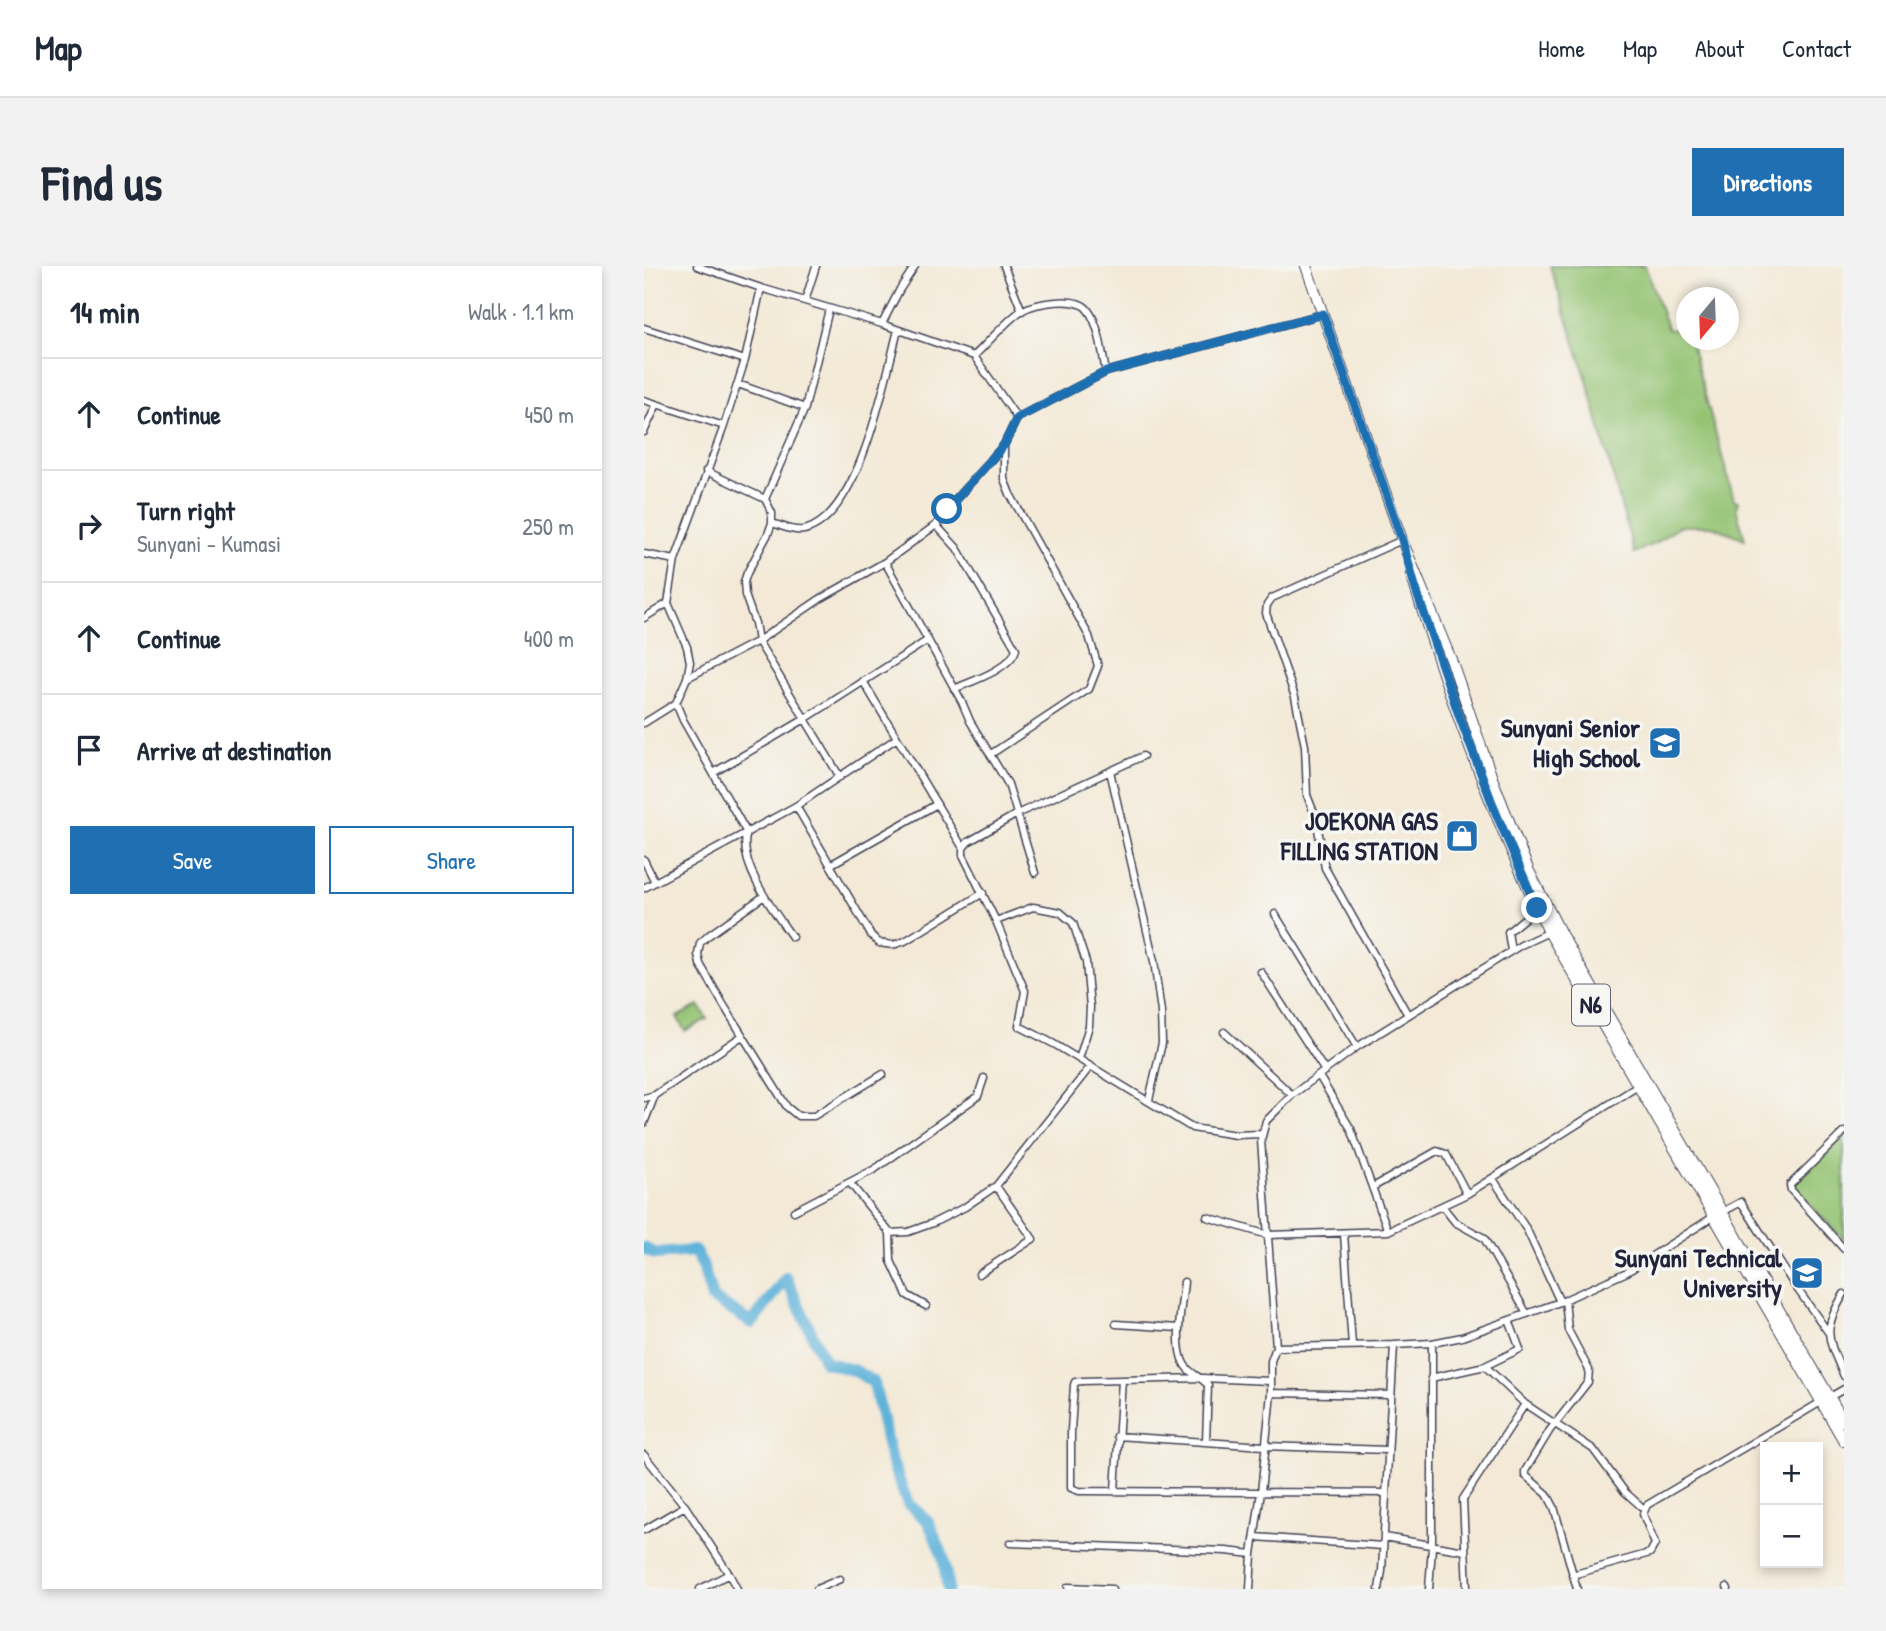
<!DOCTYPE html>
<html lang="en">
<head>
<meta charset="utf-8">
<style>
  body { margin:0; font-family:"Patrick Hand",sans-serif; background:#f2f2f3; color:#1f2937 }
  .controls { position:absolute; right:21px; bottom:21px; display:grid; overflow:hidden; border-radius:0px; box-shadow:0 4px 10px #0003 }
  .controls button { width:63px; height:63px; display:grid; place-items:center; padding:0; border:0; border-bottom:2px solid #e0e1e3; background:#fff; color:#1f2937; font:35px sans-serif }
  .compass { position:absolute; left:1032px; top:21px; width:63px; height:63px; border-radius:50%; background:#fff; box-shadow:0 4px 10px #0003; rotate:199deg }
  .stop { position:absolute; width:21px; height:21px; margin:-16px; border:5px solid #1f6fb2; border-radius:50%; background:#fff }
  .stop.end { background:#1f6fb2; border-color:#fff; box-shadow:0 2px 7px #0008 }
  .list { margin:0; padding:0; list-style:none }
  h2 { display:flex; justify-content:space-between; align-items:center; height:91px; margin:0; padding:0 28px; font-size:30px }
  h2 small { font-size:23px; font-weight:400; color:#747a83 }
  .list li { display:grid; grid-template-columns:46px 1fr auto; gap:21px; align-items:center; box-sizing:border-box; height:112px; padding:0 28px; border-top:2px solid #e0e1e3 }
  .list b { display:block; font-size:26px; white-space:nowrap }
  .list p { margin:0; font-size:23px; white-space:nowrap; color:#747a83 }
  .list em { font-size:23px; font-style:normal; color:#747a83 }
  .actions { display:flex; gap:14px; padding:21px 28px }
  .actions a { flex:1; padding:16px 0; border:2px solid #1f6fb2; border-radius:0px; text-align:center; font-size:24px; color:#1f6fb2 }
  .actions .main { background:#1f6fb2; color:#fff }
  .icon { flex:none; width:38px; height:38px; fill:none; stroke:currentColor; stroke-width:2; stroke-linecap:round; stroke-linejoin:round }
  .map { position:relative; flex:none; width:1200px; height:1323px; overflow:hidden; border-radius:0px }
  header { display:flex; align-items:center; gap:42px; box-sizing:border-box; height:98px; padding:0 35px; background:#fff; border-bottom:2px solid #e0e1e3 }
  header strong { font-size:33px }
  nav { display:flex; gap:38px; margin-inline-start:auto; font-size:24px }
  .intro { display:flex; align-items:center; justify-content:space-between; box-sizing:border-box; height:168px; padding:0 42px }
  h1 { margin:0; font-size:49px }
  .button { padding:18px 32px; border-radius:0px; background:#1f6fb2; color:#fff; font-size:24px; font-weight:700 }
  main { display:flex; gap:42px; padding:0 42px }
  aside { flex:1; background:#fff; border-radius:0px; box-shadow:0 4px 10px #0003 }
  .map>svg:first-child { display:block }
</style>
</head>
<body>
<header>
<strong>Map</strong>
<nav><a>Home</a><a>Map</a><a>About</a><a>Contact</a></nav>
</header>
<div class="intro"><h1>Find us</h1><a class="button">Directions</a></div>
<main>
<aside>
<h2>14 min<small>Walk · 1.1 km</small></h2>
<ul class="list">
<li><svg class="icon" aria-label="ahead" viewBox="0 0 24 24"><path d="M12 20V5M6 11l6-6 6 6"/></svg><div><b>Continue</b></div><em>450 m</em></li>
<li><svg class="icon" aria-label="right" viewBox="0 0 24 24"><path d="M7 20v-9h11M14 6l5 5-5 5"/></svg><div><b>Turn right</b><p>Sunyani - Kumasi</p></div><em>250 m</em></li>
<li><svg class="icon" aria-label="ahead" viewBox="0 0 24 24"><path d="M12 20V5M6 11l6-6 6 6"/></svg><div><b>Continue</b></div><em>400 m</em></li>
<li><svg class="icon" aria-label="arrive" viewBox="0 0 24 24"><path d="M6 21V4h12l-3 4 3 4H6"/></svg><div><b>Arrive at destination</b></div></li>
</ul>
<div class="actions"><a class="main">Save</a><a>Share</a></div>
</aside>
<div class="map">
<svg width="1200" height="1323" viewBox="0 0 1200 1323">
  <rect width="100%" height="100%" fill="#f6f6f2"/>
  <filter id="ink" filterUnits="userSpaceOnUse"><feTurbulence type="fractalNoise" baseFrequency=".0143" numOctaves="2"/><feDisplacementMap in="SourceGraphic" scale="14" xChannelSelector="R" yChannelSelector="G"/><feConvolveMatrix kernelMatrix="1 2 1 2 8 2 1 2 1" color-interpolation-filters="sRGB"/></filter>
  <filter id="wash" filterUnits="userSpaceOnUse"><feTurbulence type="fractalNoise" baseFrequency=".00686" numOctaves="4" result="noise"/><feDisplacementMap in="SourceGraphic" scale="28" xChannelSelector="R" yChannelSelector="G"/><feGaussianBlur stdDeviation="1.57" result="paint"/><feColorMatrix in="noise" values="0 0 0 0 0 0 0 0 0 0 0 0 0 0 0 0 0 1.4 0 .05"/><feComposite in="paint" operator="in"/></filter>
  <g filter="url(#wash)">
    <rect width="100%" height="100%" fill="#f3e9d6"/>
    <path fill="#93c271" stroke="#5a7256" stroke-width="2" d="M906,0H1001L1024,64L1042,62V74H1046L1090,234L1094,235L1092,242L1101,273L1068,260H1035L1012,277L990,287L943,114Z
      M55,739L63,753L41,765L33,751Z
      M1200,870V974L1148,920Z"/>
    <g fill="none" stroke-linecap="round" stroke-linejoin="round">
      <path stroke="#5eb2da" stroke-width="12" d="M0,982L11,988L51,985L59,1000L68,1032L108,1057L142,1012L181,1096L212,1105L230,1117L246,1191L264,1238L284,1255L299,1290L304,1323"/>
    </g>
  </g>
  <g filter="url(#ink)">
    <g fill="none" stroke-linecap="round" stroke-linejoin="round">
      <defs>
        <path id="minor" d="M53,0L117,22L238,58L330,90L373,152
          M360,0L378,45
          M117,22L101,94L80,160L31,294L24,337L43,381L46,396L43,412L32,437L39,454L103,567C92,596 132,648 148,671
          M161,35L172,0
          M238,58L256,23L271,0
          M0,62L101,94
          M330,90C343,78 363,54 377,45C391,37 433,29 444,44C456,60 458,87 462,106L679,48
          M94,118L161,142
          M0,134L80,160
          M0,166L13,138
          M62,205L121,233L128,247V257L124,268L103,307L100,316L101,329L111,357L114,375L196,511
          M121,233L161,142L185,43
          M128,257C138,260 150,266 160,264C216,251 241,113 254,64
          M292,259L313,282L372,383C367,403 328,415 310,423
          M758,274L628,332L623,339L622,347L651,431L661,480L663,529L672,552L681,602L764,749
          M0,288L31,294
          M241,296L318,436L326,455L364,518L391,607
          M0,352L24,337
          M43,412L114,375L176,333L241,296L292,259L303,243L360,179L373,152L462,106
          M219,415L319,582
          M0,457L32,437
          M347,488L445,423L454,400L445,370L366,228L360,213V179
          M499,490L373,548L324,576L319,582V589L352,655L381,725L375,760L410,778L548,862L592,869L617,868
          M466,505L510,695L517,746L518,777L505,834
          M69,507L161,453L284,374
          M152,540L227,669L235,677L249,679L261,675L339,627
          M0,594L11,616
          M186,599L293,538
          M0,622L152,540L253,472
          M120,630L65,669L56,677L54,688L56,698L79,738L143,841L154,850H170L239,808
          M631,648L713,781
          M352,655L389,641L416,646L429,657L442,696L446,741L445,760L435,793
          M867,685L864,666L895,640
          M617,706L681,805
          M580,766L648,829
          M675,810L707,863L744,965
          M0,832L11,829L98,770
          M0,857L11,829
          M1200,866L1146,919L1147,924L1200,983
          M849,913L883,964L916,1036
          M206,917L246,967L247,995L263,1029L282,1040
          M729,921L793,885L802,888L823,928
          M799,941L811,956L840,972L883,1048
          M150,945L231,903L334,830L340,812
          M563,951L624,969L744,965L823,928L994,820
          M246,967L264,966L289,957L321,941L352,920L446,801
          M700,968L708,1079
          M335,1008L389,973L352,920
          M540,1016C538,1037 528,1085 543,1102C549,1109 558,1112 564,1119L562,1175
          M1200,1028C1177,1065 1184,1073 1200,1110
          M921,1034L924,1064L945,1104L944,1116L906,1164L881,1205V1209L903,1228L910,1241L933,1323
          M472,1058L535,1062
          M750,1079L788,1077L818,1071L916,1036L983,1006L1069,951L1097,936L1149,1017L1184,1066
          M632,1081L627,1095V1127L617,1226L742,1227
          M787,1112L841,1100L876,1083L865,1054
          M478,1114L438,1115L431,1116L430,1119L427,1164V1222L435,1225L617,1226L608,1288L606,1323
          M627,1127L747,1129
          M1186,1131L1200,1123
          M881,1138L949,1183L981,1226L1000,1243
          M473,1170L620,1180L744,1184
          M0,1189L41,1240L85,1308
          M471,1224L478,1114L558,1112L626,1115
          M0,1264L41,1240
          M611,1271L739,1280
          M740,1271L821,1285
          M366,1277L582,1285L608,1288
          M928,1309L1006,1287L1011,1278L999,1248L1003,1239L1177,1136
          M424,1321L468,1323
          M1083,1321L1084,1323
          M56,1323L85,1308L93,1323
          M173,1323L196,1313
          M735,1323L738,1305L750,1079L632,1081L617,874L622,855L648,829L713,781L877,679L905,666
          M785,1323L788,1281V1077
          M823,1323L819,1233L881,1138L841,1100"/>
        <path id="primary" d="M662,0L758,274L808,396L848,512L884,603L917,668L1200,1156
          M767,308C804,430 849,552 905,666L1200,1175"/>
      </defs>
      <use href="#minor" stroke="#414052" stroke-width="9"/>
      <use href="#primary" stroke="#414052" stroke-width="12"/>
      <use href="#minor" stroke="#fff" stroke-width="6"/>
      <use href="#primary" stroke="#fff" stroke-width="10"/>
    </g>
  </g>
  <g fill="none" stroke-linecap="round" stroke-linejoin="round" filter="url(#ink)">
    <path stroke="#1f6fb2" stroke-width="9" d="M303,243L360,179L373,152L462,106L679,48L758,274L772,324L816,452L852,547L893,642"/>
  </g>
  <defs>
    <symbol id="school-square" viewBox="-11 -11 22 22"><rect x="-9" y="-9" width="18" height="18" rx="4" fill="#1f6fb2" stroke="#f6f6f2"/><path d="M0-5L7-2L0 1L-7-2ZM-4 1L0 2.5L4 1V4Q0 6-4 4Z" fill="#fff"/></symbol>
    <symbol id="shop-square" viewBox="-11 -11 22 22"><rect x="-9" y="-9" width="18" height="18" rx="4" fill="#1f6fb2" stroke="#f6f6f2"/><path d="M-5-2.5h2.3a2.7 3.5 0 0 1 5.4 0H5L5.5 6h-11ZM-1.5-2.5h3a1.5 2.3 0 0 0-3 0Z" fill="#fff"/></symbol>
    <symbol id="university-square" viewBox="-11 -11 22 22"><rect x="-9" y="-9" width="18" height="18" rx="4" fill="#1f6fb2" stroke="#f6f6f2"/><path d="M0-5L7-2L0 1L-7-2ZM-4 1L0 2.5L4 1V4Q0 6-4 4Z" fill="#fff"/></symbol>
  </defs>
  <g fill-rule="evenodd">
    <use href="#school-square" x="1002" y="458" width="38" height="38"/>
    <use href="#shop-square" x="799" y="551" width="38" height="38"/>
    <use href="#university-square" x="1144" y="988" width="38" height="38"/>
  </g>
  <g text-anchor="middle" stroke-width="7" stroke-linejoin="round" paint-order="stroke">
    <rect fill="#f6f6f2" stroke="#626272" stroke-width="2" x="928" y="718.5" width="38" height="41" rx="5"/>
    <g font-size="24" font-weight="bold" fill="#22223b">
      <text x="947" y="747">N6</text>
    </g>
    <g font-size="26" font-weight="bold" fill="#22223b" stroke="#f6f6f2" text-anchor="end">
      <text x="996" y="471">Sunyani Senior<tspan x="996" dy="30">High School</tspan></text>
      <text x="794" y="564">JOEKONA GAS<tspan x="794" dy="30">FILLING STATION</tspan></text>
      <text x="1138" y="1001">Sunyani Technical<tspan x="1138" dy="30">University</tspan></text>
    </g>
  </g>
</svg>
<div class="controls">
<button>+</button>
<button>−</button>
</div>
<svg class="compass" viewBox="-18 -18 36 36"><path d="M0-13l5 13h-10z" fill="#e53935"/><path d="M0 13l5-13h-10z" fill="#747a83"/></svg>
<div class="stop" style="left:303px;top:243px"></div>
<div class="stop end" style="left:893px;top:642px"></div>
</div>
</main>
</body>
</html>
